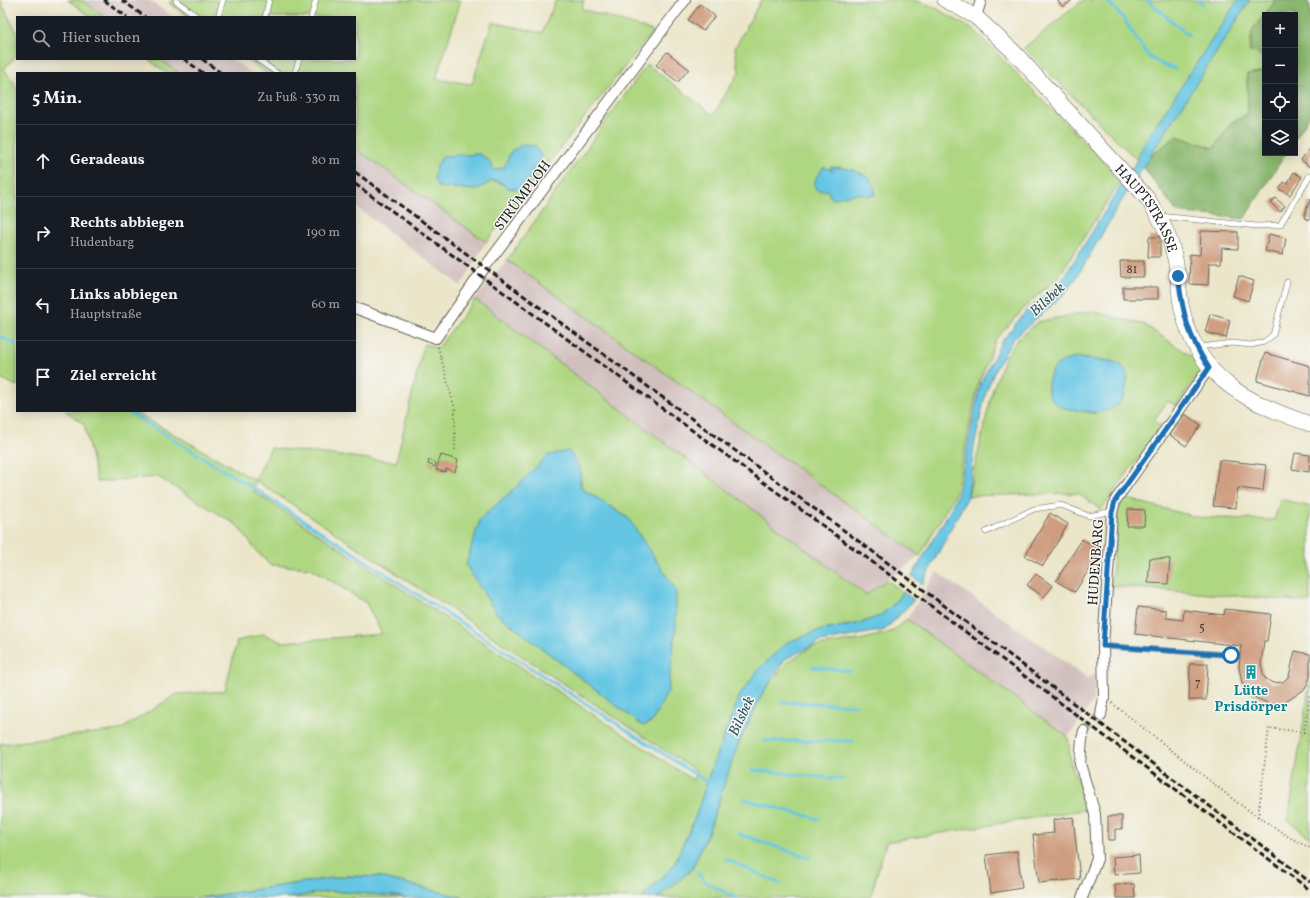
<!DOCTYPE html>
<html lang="de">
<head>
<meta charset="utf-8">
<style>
  body { margin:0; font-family:Vollkorn,serif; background:#242831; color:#f1f3f6 }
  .controls { position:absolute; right:12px; top:12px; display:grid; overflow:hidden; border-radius:0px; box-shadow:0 2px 10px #0003 }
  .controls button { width:36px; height:36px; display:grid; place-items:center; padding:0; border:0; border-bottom:1px solid #363941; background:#171b24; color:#f1f3f6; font:20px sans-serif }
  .stop { position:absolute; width:12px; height:12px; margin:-9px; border:3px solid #1f6fb2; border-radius:50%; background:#fff }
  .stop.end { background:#1f6fb2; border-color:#fff; box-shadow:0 1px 4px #0008 }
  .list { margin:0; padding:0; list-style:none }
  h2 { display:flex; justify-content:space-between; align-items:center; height:52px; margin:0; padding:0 16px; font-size:17px }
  h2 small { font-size:13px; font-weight:400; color:#9ea1a6 }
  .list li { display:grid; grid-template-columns:26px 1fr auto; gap:12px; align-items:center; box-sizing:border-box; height:72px; padding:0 16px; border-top:1px solid #363941 }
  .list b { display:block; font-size:15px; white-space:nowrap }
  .list p { margin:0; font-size:13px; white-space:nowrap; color:#9ea1a6 }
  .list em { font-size:13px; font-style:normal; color:#9ea1a6 }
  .icon { flex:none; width:22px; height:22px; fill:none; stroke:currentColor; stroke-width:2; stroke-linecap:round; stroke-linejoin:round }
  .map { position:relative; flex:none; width:1310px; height:898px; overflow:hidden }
  .search { position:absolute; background:#171b24; box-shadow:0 2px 10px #0003; left:16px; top:16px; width:340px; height:44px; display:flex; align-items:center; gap:10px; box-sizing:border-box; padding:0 14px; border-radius:0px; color:#9ea1a6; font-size:15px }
  .panel { position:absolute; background:#171b24; box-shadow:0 2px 10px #0003; left:16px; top:72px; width:340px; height:340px; border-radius:0px }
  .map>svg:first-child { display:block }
</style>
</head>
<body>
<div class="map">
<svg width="1310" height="898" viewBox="0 0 1310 898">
  <rect width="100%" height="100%" fill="#f6f6f2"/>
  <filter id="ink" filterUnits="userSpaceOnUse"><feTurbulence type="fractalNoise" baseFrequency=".025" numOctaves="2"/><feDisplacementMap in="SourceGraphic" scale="8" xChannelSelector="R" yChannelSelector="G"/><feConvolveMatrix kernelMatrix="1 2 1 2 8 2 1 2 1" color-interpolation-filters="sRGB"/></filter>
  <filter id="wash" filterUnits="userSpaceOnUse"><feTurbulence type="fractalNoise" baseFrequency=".012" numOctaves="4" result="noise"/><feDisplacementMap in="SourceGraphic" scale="16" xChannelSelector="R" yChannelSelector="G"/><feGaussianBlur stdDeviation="0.9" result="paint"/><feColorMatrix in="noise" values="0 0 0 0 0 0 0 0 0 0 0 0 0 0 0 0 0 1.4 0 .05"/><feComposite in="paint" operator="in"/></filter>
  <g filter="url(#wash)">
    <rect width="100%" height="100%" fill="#ebe6c9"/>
    <path fill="#d1bfbe" d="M82,0H149L173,17H105Z
      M160,59H231L251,73H179Z
      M355,148L486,242L461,286L355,206Z
      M507,260L920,556L866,595L475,299Z
      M937,572L1088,678L1096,674L1093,702L1068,737L907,619Z"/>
    <path fill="#afd782" stroke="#667a4f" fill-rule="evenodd" d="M0,0L17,33V55L4,69L17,87V386L0,378Z
      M68,0H82L105,17H91Z
      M171,0H461L436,79L472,84L492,22L542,33L556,0H584L582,9L653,31L486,242L355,148V73H266L246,59H355V17H189L170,4ZM535,146L541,157L534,174L508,188C494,178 489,180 476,190L490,162L494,170L504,168Z
      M761,0H914L932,6L975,31L1121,180L1057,279L1032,300L996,339L978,385L956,492L920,556L507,260L647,64L713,115L739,72L735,48Z
      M1083,0H1274V3L1253,29L1249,50L1265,57V71L1247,74L1248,114L1231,123L1214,148L1176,136L1141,164L1024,48Z
      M148,59H160L179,73H166Z
      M475,299L866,595L887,580L903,592L898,600L880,616L861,623L818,631L759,669L740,695L711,769L696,815L674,865L642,898H464L380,877L346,876L199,898H0V744L120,730L177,694L225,691L237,641L264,634L281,642L382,634L366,603L311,568L271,565L257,552L237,525L158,477L97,482L84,424L65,411H133L255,480L271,448L396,462L424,344L438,348ZM580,468L581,488L628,518L480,519L514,489ZM255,480L696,771L693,780L253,491Z
      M1092,311L1145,325L1191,356L1202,370L1176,406L1168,401L1154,420L1161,426L1101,510L1078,493L968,496L993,388L1006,356L1017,340L1038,322ZM1079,358L1112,361L1095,414L1056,404Z
      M1124,498L1196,517L1274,520L1281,499L1310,507V602L1111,586L1118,511Z
      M907,619L1068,737L1071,764L1089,809L886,842L870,898H658L692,869L708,833L737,747L762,694L787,662L812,647L864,639L891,632Z
      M1310,681V838L1288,820Z
      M331,891L396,896L405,898H287Z"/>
    <path fill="#8bb870" stroke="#546a46" d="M1274,0H1306L1310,5V115L1295,139V15H1265V57L1249,50L1253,29L1274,3Z
      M1265,71V153H1286L1244,219L1177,212L1141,164L1176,136L1214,148L1231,123L1248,114L1247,74Z"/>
    <path fill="#65c6e4" stroke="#407180" d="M1238,0H1250L1127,192L1075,280L1061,297L1013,339L996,368L986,392L974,446L968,496L922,584L912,576L948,514L958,493L980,385L1001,342L1028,309L1061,282L1135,163L1146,140Z
      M523,145L535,146L541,156L534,174L519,190L508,188L498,181H492L476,190L438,187L434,179L436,167L443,156L480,154L490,162L494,170L504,168L511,151Z
      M824,167L833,171L830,167C848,167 877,173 875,195L867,196L859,193L832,199L827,190L820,191L816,189L814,184L817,176Z
      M1079,358C1092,361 1111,358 1121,365C1126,368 1128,376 1127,381C1125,414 1100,415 1075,410C1069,409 1060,408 1055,403C1050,399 1047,393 1048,387C1049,366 1060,360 1079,358Z
      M569,451L580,468L581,488L628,518L676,590V627L668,691L652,722L643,726L496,613L466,565L480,519L514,489L548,455Z
      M903,592L914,600L885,630L820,642L785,659L762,694L737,747L708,833L692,869L658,898H642L674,865L696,815L711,769L740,695L759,669L786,643L818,631L861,623L880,616L898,600Z
      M346,876L380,877L464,898H405L396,896L331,891L287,898H199Z"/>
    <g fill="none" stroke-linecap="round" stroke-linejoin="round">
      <path stroke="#65c6e4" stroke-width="3" d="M1106,0L1121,15L1148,56L1161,64L1175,69
        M1147,0L1189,36
        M1198,0L1203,4
        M0,336L17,345
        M127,411L261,493L710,784
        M813,667L850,671
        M781,702L856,705
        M764,741H853
        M752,770L842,779
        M744,799L819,819
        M739,834L810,858
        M726,859L781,884
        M697,873L707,883L736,898"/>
    </g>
    <g id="blocks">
      <path fill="#cf9e80" d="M1057,0H1072L1063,7Z
        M700,4L715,16L703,31L688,20Z
        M667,52L689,69L678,82L656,65Z
        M1310,147V167L1301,160Z
        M1294,172L1302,177L1290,195L1279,189L1284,182L1287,184Z
        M1275,198L1285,206L1280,212L1271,203Z
        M1310,199V220L1304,218Z
        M1201,231L1238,232V249L1222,248L1221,263H1209L1208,285L1189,284L1190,254L1200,255Z
        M1269,234L1286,238L1283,255L1265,251Z
        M1149,237H1160V257H1148Z
        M1120,261H1144V277H1121Z
        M1239,276L1254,281L1248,301L1233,296Z
        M1123,287H1158V299H1123Z
        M1210,314L1230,320L1226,338L1205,332Z
        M1265,353L1310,366V396L1257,381Z
        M1185,414L1201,425L1186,446L1170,435Z
        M1295,453L1310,455L1309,472L1292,469Z
        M441,455L458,460L455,472L446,469L445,472L436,470Z
        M429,460L436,463L435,467L428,464Z
        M1219,460L1266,465L1263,491L1238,488L1236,508L1213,506Z
        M1128,509L1145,510L1144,526H1127Z
        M1050,513L1068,524L1043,566L1025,556Z
        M1082,539L1101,550L1075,592L1056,581Z
        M1150,558L1170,559L1168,584L1148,583Z
        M1036,574L1053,586L1044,597L1027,585Z
        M1138,607L1166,610V618L1183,620L1184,610L1224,615L1225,609L1271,614L1267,641H1264L1261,664L1264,677L1272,683L1283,682L1289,676L1295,651L1310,654V677L1305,689L1284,703L1270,704L1256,698L1242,683L1239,667L1241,646L1135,634Z
        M1190,664H1208L1206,700H1189Z
        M1108,816H1122V829H1115V840H1108Z
        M1073,817L1080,879L1039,883L1033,835L1054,833L1053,820Z
        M1017,851L1022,888L991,893L986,855Z
        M1139,855L1140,873L1114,875L1113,857Z
        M1134,884L1135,898H1116L1115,885Z"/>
    </g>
  </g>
  <g filter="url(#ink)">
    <use href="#blocks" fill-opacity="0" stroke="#646359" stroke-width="1"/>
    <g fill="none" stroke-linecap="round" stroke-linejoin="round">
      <path stroke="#c2bea6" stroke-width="10" stroke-dasharray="10 5" stroke-linecap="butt" d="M1084,731L1101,715"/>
      <defs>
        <path id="service" d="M176,1L198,17
          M218,17L223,0
          M265,17L269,0
          M311,17L316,0
          M257,59L277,73
          M295,73L299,59
          M1160,216L1257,226L1280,225L1310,175
          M1199,347L1232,343L1251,345L1264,342L1273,335L1287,282
          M986,532L1034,509L1061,505L1089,516L1112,511
          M1103,646L1231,655"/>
        <path id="minor" d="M976,17L981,0
          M355,308L436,338L485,267L685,0
          M1101,715L1104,697L1103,646L1112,513L1115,501L1209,368
          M1082,898L1097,859L1095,814L1080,764L1082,739L1084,731"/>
        <g id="secondary">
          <path id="s1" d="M945,0L976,17L1014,52L1147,198C1159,216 1169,233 1174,255C1179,272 1178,291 1182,309C1198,380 1247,402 1310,424"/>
        </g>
      </defs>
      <use href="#service" stroke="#646359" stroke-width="6"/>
      <use href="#minor" stroke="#646359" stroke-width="12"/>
      <use href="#secondary" stroke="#646359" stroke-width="16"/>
      <path stroke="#646359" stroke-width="2" stroke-dasharray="1 3" stroke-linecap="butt" d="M438,347L455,409V452
        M1112,703L1239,804L1289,837L1310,848
        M1258,817L1269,728L1304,732L1310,695"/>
      <use href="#service" stroke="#fff" stroke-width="5"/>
      <use href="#minor" stroke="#fff" stroke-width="10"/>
      <use href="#secondary" stroke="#fff" stroke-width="15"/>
      <path stroke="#1c1c1c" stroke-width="3" stroke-dasharray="6 3" stroke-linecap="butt" d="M104,0L127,17
        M122,0L145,17
        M184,59L203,73
        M202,59L221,73
        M355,172L868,548L1310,882
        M355,184L863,555L1310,890"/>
    </g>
  </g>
  <g fill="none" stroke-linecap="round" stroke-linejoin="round" filter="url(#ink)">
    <path stroke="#1f6fb2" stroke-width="5" d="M1178,276C1183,315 1188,336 1209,368L1115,501L1112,513L1103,646L1231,655"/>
  </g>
  <defs>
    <symbol id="building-bare" viewBox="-9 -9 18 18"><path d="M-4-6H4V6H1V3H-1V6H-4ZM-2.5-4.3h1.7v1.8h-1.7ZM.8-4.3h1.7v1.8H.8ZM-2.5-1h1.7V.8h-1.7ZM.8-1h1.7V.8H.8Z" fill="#0f9aa8" stroke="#f6f6f2" stroke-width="2.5" paint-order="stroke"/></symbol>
  </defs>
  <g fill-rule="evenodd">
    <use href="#building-bare" x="1241" y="662" width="20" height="20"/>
  </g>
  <g text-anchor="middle" stroke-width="3" stroke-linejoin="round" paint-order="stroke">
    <g font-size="12" fill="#493c35">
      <text x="1132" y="273">81</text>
      <text x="1202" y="631">5</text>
      <text x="1198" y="686">7</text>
    </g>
    <g font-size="14" fill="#1c1c1c" stroke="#f6f6f2">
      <text transform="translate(522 195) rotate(-53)" y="5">STRÜMPLOH</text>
      <text dy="5" stroke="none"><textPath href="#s1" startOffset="293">HAUPTSTRASSE</textPath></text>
      <text transform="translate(1095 562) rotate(-86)" y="5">HUDENBARG</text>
    </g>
    <g font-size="14" font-weight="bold" fill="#0d838f" stroke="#f6f6f2">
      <text x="1251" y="695">Lütte<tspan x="1251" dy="16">Prisdörper</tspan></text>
    </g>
    <g font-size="15" font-style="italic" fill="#365862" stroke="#f6f6f2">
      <text transform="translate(1047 299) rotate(-43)" y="5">Bilsbek</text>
      <text transform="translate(741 716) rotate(-65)" y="5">Bilsbek</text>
    </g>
  </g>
</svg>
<div class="controls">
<button>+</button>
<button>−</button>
<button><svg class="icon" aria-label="locate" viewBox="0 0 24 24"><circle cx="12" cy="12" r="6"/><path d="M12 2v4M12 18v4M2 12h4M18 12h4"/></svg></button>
<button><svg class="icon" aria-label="layers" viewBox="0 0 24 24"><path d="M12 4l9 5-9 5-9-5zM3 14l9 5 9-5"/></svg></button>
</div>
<div class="stop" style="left:1231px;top:655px"></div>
<div class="stop end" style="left:1178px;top:276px"></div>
<div class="search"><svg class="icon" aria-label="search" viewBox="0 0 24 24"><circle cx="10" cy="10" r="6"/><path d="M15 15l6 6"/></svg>Hier suchen</div>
<section class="panel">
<h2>5 Min.<small>Zu Fuß · 330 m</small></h2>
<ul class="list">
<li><svg class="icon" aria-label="ahead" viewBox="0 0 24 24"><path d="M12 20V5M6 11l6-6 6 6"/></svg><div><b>Geradeaus</b></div><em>80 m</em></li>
<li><svg class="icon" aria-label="right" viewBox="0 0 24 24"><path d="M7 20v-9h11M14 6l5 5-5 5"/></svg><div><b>Rechts abbiegen</b><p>Hudenbarg</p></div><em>190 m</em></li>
<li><svg class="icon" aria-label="left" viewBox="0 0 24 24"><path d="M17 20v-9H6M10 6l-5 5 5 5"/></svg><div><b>Links abbiegen</b><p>Hauptstraße</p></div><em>60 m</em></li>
<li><svg class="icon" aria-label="arrive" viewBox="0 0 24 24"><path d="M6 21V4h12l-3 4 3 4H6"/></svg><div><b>Ziel erreicht</b></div></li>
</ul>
</section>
</div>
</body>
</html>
